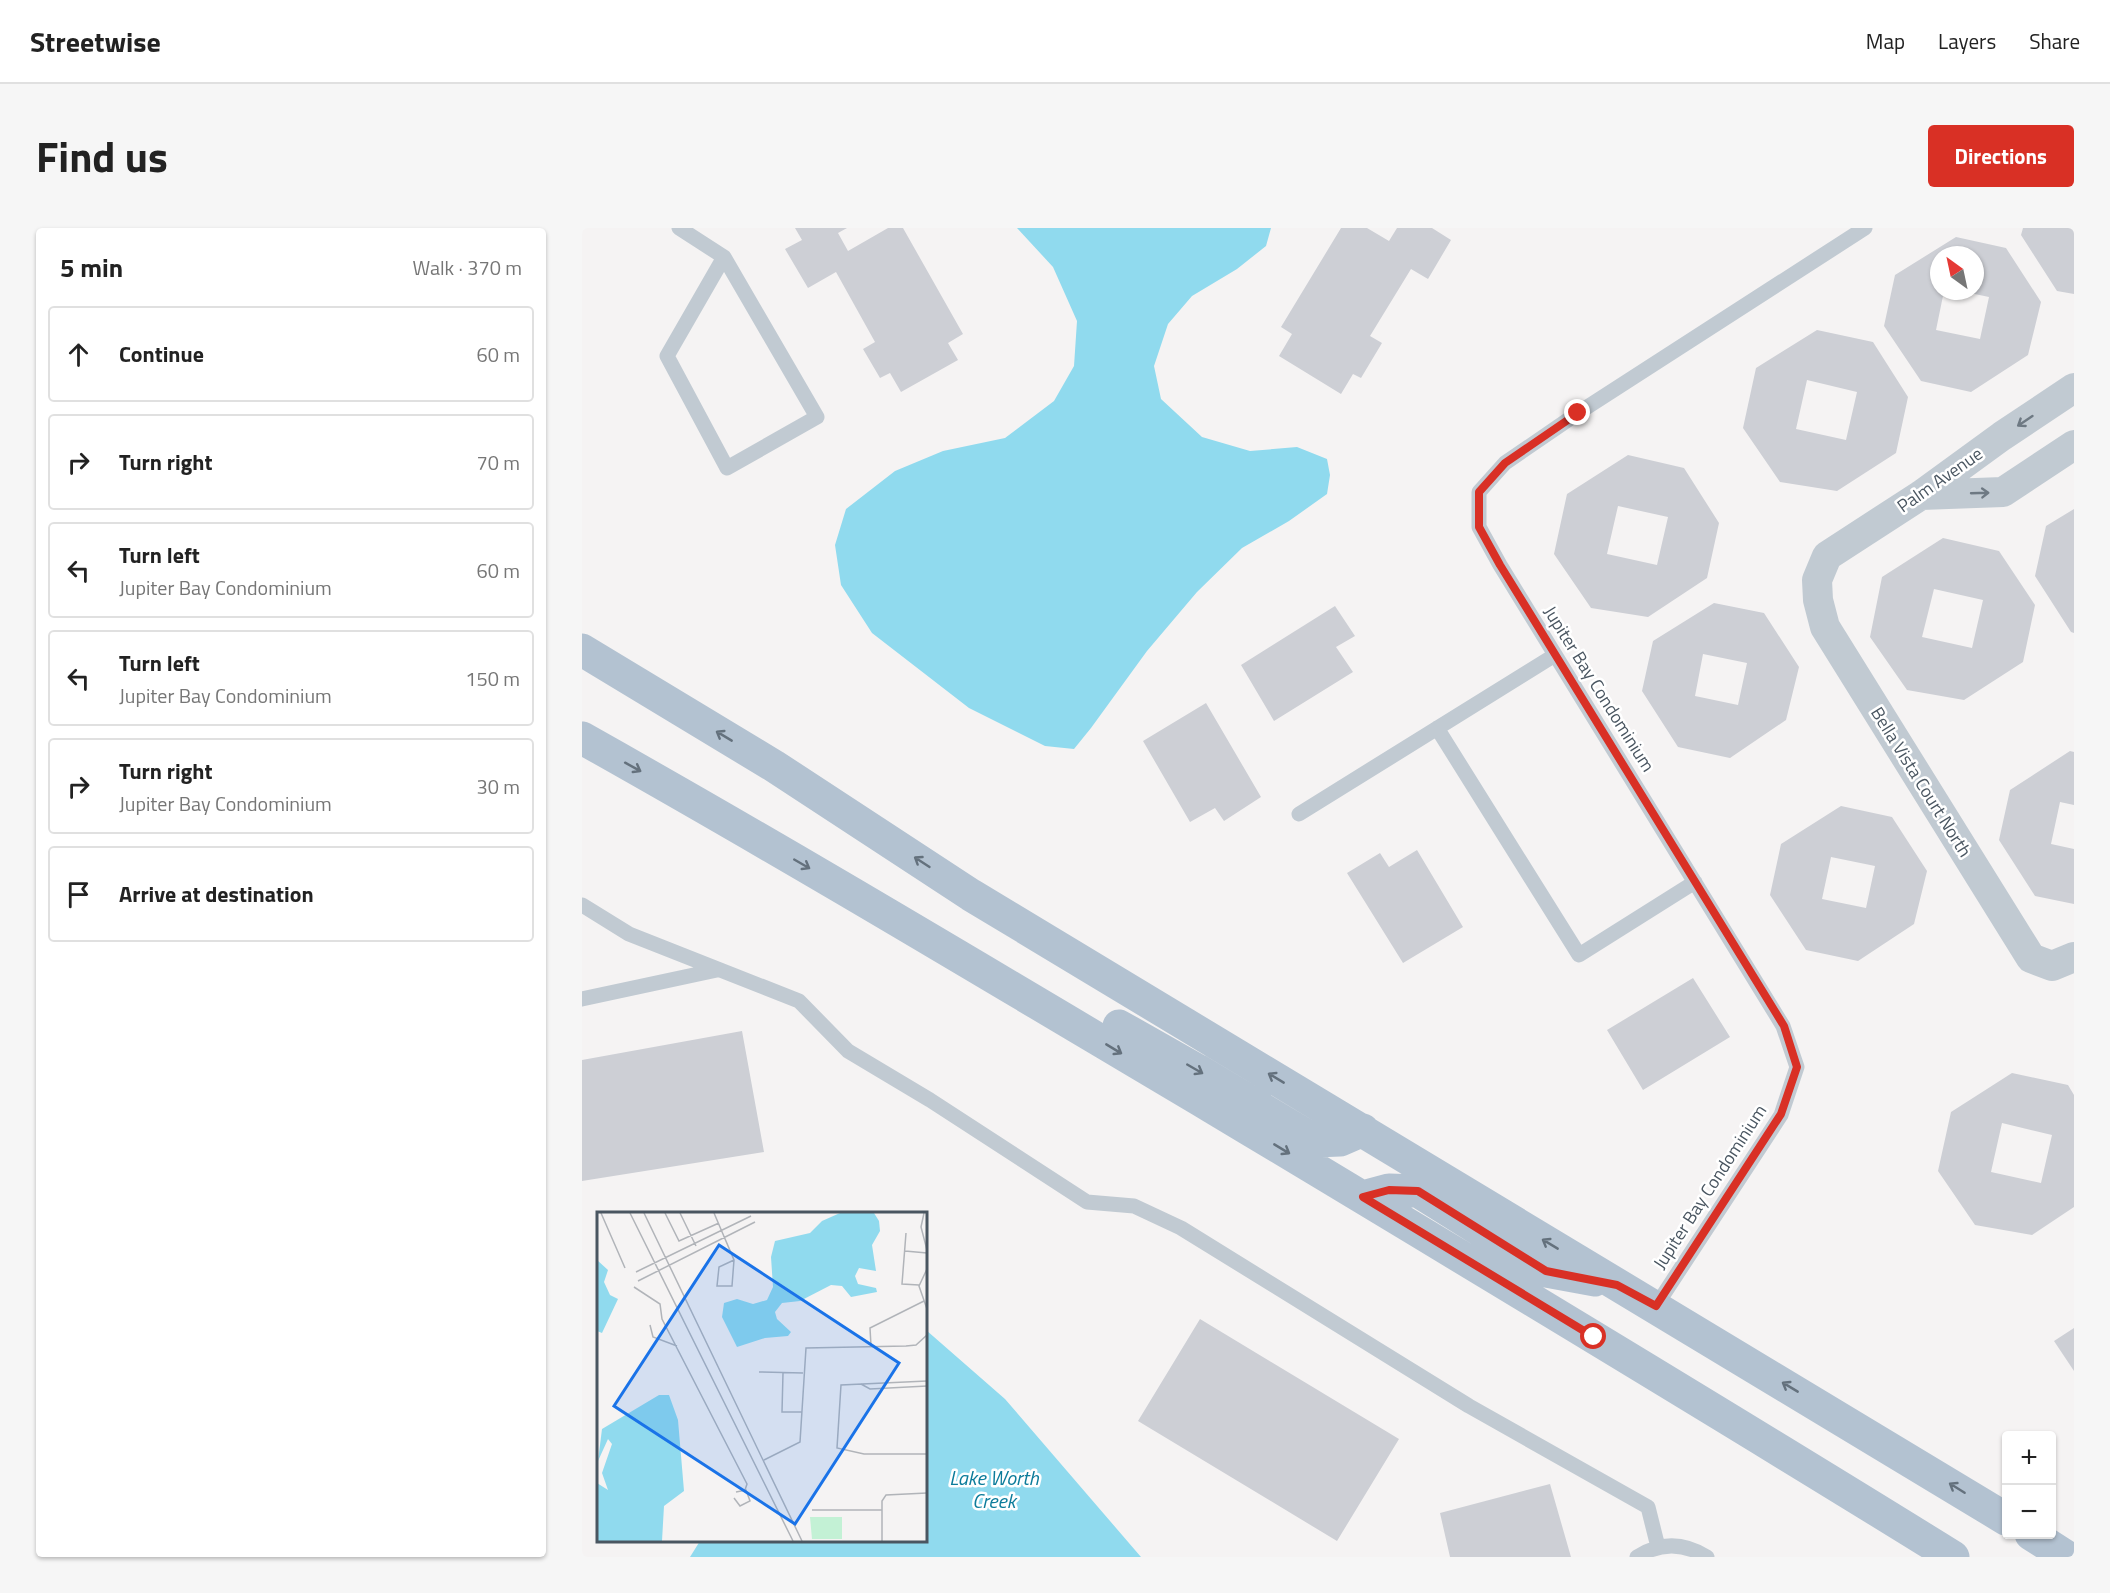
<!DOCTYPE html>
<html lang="en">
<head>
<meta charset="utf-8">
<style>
  body { margin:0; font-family:"Titillium Web",sans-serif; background:#f6f6f6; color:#222 }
  .controls { position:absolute; right:18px; bottom:18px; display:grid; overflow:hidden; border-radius:6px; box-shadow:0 2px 4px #0004 }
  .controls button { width:54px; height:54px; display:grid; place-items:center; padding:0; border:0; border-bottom:2px solid #e0e0e0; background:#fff; color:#222; font:30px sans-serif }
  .compass { position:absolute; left:1348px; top:18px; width:54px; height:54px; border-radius:50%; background:#fff; box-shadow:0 2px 4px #0004; rotate:327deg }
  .stop { position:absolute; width:18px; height:18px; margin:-14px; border:4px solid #d93025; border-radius:50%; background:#fff }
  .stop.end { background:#d93025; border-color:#fff; box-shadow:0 2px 6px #0008 }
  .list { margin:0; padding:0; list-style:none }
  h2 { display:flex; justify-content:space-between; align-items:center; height:78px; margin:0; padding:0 24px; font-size:26px }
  h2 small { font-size:20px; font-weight:400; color:#767676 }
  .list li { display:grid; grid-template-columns:39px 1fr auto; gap:18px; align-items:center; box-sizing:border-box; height:96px; margin:0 12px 12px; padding:0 12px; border:2px solid #e0e0e0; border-radius:6px }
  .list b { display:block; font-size:22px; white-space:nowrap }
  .list p { margin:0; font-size:20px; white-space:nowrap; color:#767676 }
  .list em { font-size:20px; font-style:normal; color:#767676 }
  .icon { flex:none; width:33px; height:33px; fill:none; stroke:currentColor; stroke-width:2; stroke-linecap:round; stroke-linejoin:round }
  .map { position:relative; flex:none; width:1492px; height:1329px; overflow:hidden; border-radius:6px }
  header { display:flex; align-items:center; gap:36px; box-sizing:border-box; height:84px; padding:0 30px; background:#fff; border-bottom:2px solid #e0e0e0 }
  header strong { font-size:28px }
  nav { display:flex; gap:33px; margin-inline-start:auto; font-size:21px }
  .intro { display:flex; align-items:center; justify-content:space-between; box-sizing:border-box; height:144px; padding:0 36px }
  h1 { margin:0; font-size:42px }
  .button { padding:15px 27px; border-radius:6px; background:#d93025; color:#fff; font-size:21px; font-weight:700 }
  main { display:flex; gap:36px; padding:0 36px }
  aside { flex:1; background:#fff; border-radius:6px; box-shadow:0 2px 4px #0004 }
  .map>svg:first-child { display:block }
</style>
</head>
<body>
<header>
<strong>Streetwise</strong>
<nav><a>Map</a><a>Layers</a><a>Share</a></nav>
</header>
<div class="intro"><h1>Find us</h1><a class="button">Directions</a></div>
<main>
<aside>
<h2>5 min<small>Walk · 370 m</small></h2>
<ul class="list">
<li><svg class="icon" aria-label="ahead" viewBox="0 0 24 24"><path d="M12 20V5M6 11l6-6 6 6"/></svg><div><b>Continue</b></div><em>60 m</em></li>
<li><svg class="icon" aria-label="right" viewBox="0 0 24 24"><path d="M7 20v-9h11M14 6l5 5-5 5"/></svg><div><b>Turn right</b></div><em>70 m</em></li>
<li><svg class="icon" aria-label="left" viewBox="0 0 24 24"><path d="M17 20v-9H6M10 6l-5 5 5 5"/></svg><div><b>Turn left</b><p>Jupiter Bay Condominium</p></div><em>60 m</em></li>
<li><svg class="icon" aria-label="left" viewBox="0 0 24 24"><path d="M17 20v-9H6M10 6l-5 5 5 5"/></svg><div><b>Turn left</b><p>Jupiter Bay Condominium</p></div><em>150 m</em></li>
<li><svg class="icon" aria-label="right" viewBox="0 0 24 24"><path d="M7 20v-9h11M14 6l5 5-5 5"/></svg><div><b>Turn right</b><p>Jupiter Bay Condominium</p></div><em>30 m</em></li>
<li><svg class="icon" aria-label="arrive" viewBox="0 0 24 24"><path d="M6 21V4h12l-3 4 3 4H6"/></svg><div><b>Arrive at destination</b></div></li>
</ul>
</aside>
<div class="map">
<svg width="1492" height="1329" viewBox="0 0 1492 1329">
  <rect width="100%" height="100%" fill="#f5f3f3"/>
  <path fill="#90daee" d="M435,0H689L684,18L655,41L610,68L586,96L572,138L579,171L620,209L668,223L715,219L745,231L748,247L745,266L707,293L660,320L615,364L565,423L509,500L492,521L463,518L387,480L290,405L259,357L253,317L264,281L313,243L361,223L423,210L472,173L492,138L495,93L471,39Z
    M344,1102L423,1171L559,1329H108L118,1313L344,1312Z"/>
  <path fill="#cdcfd5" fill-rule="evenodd" d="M213,0H265L256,5L266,23L306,0H321L381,106L366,115L376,132L319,164L308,145L298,150L281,121L293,114L254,44L226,60L203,21L220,12Z
    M759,0H785L807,13L815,0H850L869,12L846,51L829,41L788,108L800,115L779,150L771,146L759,166L697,128L710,106L699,99Z
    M1441,0H1492V66L1475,63L1439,7Z
    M1374,9L1424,20L1459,74L1446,127L1389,164L1339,153L1302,98L1313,47ZM1357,27H1393V63L1383,64L1407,69L1398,111L1354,102L1362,63H1357Z
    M1235,102L1291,114L1326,169L1314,225L1255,263L1198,254L1161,200L1174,140ZM1225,152L1275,164L1264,212L1214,201Z
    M1046,227L1102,240L1137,295L1125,350L1066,389L1009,380L972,326L985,266ZM1036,278L1086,289L1075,337L1025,326Z
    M1492,281V405L1489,404L1453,348L1464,298Z
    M1361,310L1417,323L1453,377L1441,434L1382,472L1325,462L1288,409L1300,349ZM1352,361L1401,372L1390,420L1340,409Z
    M1132,375L1182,385L1217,439L1204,492L1148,530L1096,519L1060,463L1071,413ZM1121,426L1165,435L1156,477L1113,468Z
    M753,378L773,408L754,419L771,444L692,493L659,437Z
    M624,475L679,569L642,593L633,580L608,594L561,513Z
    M1488,523L1492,524V577L1478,574L1469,616L1492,621V676L1453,668L1417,612L1428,562Z
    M1259,578L1310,589L1345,643L1332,696L1276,733L1224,722L1188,667L1199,616ZM1249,629L1293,638L1284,680L1240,671Z
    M835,622L881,699L821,735L765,645L798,625L807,639Z
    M1111,750L1148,809L1061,862L1025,802Z
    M160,803L182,924L0,953V832Z
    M1430,845L1486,857L1492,867V979L1450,1007L1393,997L1356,943L1369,884ZM1420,895L1470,907L1459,955L1409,944Z
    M618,1091L817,1211L755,1313L556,1193Z
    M1492,1100V1143L1472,1113Z
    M968,1256L989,1329H868L858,1285Z"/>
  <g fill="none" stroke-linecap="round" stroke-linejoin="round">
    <path stroke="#c1cad2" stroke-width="15" d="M97,0L142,29L235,189L145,240L85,128L142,29
      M855,500L997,727L1113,654
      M717,586L973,427
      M0,677L47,706L217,773L266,823L348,872L505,974L552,978L599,1000L887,1178L1066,1279L1076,1319
      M0,771L135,742
      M1074,1078L1199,887L1215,839L1201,798L918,337L897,299V264L923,235L996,185L1283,0
      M1055,1329C1078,1314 1101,1314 1125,1329"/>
    <path stroke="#c1cad2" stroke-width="30" d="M1492,160L1420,208L1339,267L1245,328L1235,352L1236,372L1243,399L1449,730L1470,738L1492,729
      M1339,267L1421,264L1492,217"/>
    <path stroke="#b3c2d1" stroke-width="33" d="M0,422L192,538L389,667L1424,1291
      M0,510C212,629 421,755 630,879C878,1028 1126,1177 1371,1329
      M537,798L615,842L733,913L758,912L781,902
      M781,969L807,962L836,963L964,1043L1013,1052
      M1449,1306L1485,1329"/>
  </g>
  <defs><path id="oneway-shaft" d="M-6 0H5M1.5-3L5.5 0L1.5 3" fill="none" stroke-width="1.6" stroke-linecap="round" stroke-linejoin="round" transform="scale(1.5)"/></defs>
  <g stroke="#6e7983">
    <use href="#oneway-shaft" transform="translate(1443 193) rotate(146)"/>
    <use href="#oneway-shaft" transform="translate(1398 265) rotate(-2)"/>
  </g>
  <g stroke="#64717d">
    <use href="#oneway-shaft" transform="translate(142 508) rotate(-149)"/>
    <use href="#oneway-shaft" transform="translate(51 539) rotate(29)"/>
    <use href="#oneway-shaft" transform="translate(340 634) rotate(-147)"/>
    <use href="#oneway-shaft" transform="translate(220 636) rotate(30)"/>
    <use href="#oneway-shaft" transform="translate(532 821) rotate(31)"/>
    <use href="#oneway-shaft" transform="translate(613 841) rotate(30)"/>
    <use href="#oneway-shaft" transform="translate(694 850) rotate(-149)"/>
    <use href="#oneway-shaft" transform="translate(700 921) rotate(31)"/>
    <use href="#oneway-shaft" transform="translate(968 1016) rotate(-149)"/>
    <use href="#oneway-shaft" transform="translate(1208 1159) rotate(-149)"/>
    <use href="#oneway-shaft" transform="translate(1375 1260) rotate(-148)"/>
  </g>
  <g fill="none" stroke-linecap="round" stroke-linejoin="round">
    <path stroke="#d93025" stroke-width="8" d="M996,185L923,235L897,264V299L918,337L1202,798L1215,839L1199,886L1074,1078L1035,1057L964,1043L836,963L807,962L781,969L1012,1109"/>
  </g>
  <g text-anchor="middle" stroke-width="5" stroke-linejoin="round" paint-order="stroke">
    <g font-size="18" fill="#4a5661" stroke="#fff">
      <text transform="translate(1358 252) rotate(-35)" y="6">Palm Avenue</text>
      <text transform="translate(1017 461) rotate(58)" y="6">Jupiter Bay Condominium</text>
      <text transform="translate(1339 554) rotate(58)" y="6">Bella Vista Court North</text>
      <text transform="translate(1128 959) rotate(-57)" y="6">Jupiter Bay Condominium</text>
    </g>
    <g font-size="20" font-style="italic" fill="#0c7c9b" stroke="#fff">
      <text x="412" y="1257">Lake Worth<tspan x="412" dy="23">Creek</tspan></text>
    </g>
  </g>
  <g transform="translate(15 984)">
    <rect width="330" height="330" fill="#f5f3f3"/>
    <path d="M213,305H245V327H215Z" fill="#c3f1d5"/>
    <path d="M243,1H277L282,9L283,19L275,33L279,59L262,56L258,64L261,72L279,76L280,80L254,85L245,74L234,73L203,89L185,91L178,100L180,107L194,120L191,124L168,126L140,135L125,105L127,91L140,87L156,92L170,88L176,75L174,45L178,29L213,21L225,9ZM0,48L11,58L7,70L13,83L21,87L5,121L0,119ZM62,183H72L81,208L87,279L67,294L65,329H0V271L11,278L5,261L15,232L11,227L1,249L5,217Z" fill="#90daee"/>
    <path fill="none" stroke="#b1b4b9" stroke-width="1.5" d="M4,1L28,56M33,1L196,329M47,1L205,329M68,1L82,29L122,11M83,1L99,34M117,1L137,48L135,74H120L122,55L137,48M327,1L324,15L330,38M309,21L305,72L322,73M308,39L330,41M330,57L322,74L330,97M39,60L154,4M41,69L158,10M37,75L63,92L65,107L150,272L148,278M53,113L56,125L80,134M274,134L273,116L327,89M162,160L206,161M186,161L185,200H205M330,169L244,173L240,236L267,242H330M264,172L273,177L330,174M167,248L203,230L209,136L309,134L319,133L330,123M137,286L143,294L153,289L149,278L139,280M215,298H285M285,329V289L289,283L330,281"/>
    <path fill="#1a73e8" fill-opacity="0.15" stroke="#1a73e8" stroke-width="3" d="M122,33L302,151L198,312L17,194Z"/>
    <rect width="330" height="330" fill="none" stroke="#4a5661" stroke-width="3"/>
  </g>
</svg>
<div class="controls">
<button>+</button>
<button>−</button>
</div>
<svg class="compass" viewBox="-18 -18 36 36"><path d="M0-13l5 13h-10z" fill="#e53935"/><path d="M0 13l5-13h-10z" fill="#767676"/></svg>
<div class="stop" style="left:1012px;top:1109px"></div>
<div class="stop end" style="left:996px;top:185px"></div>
</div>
</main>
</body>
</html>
